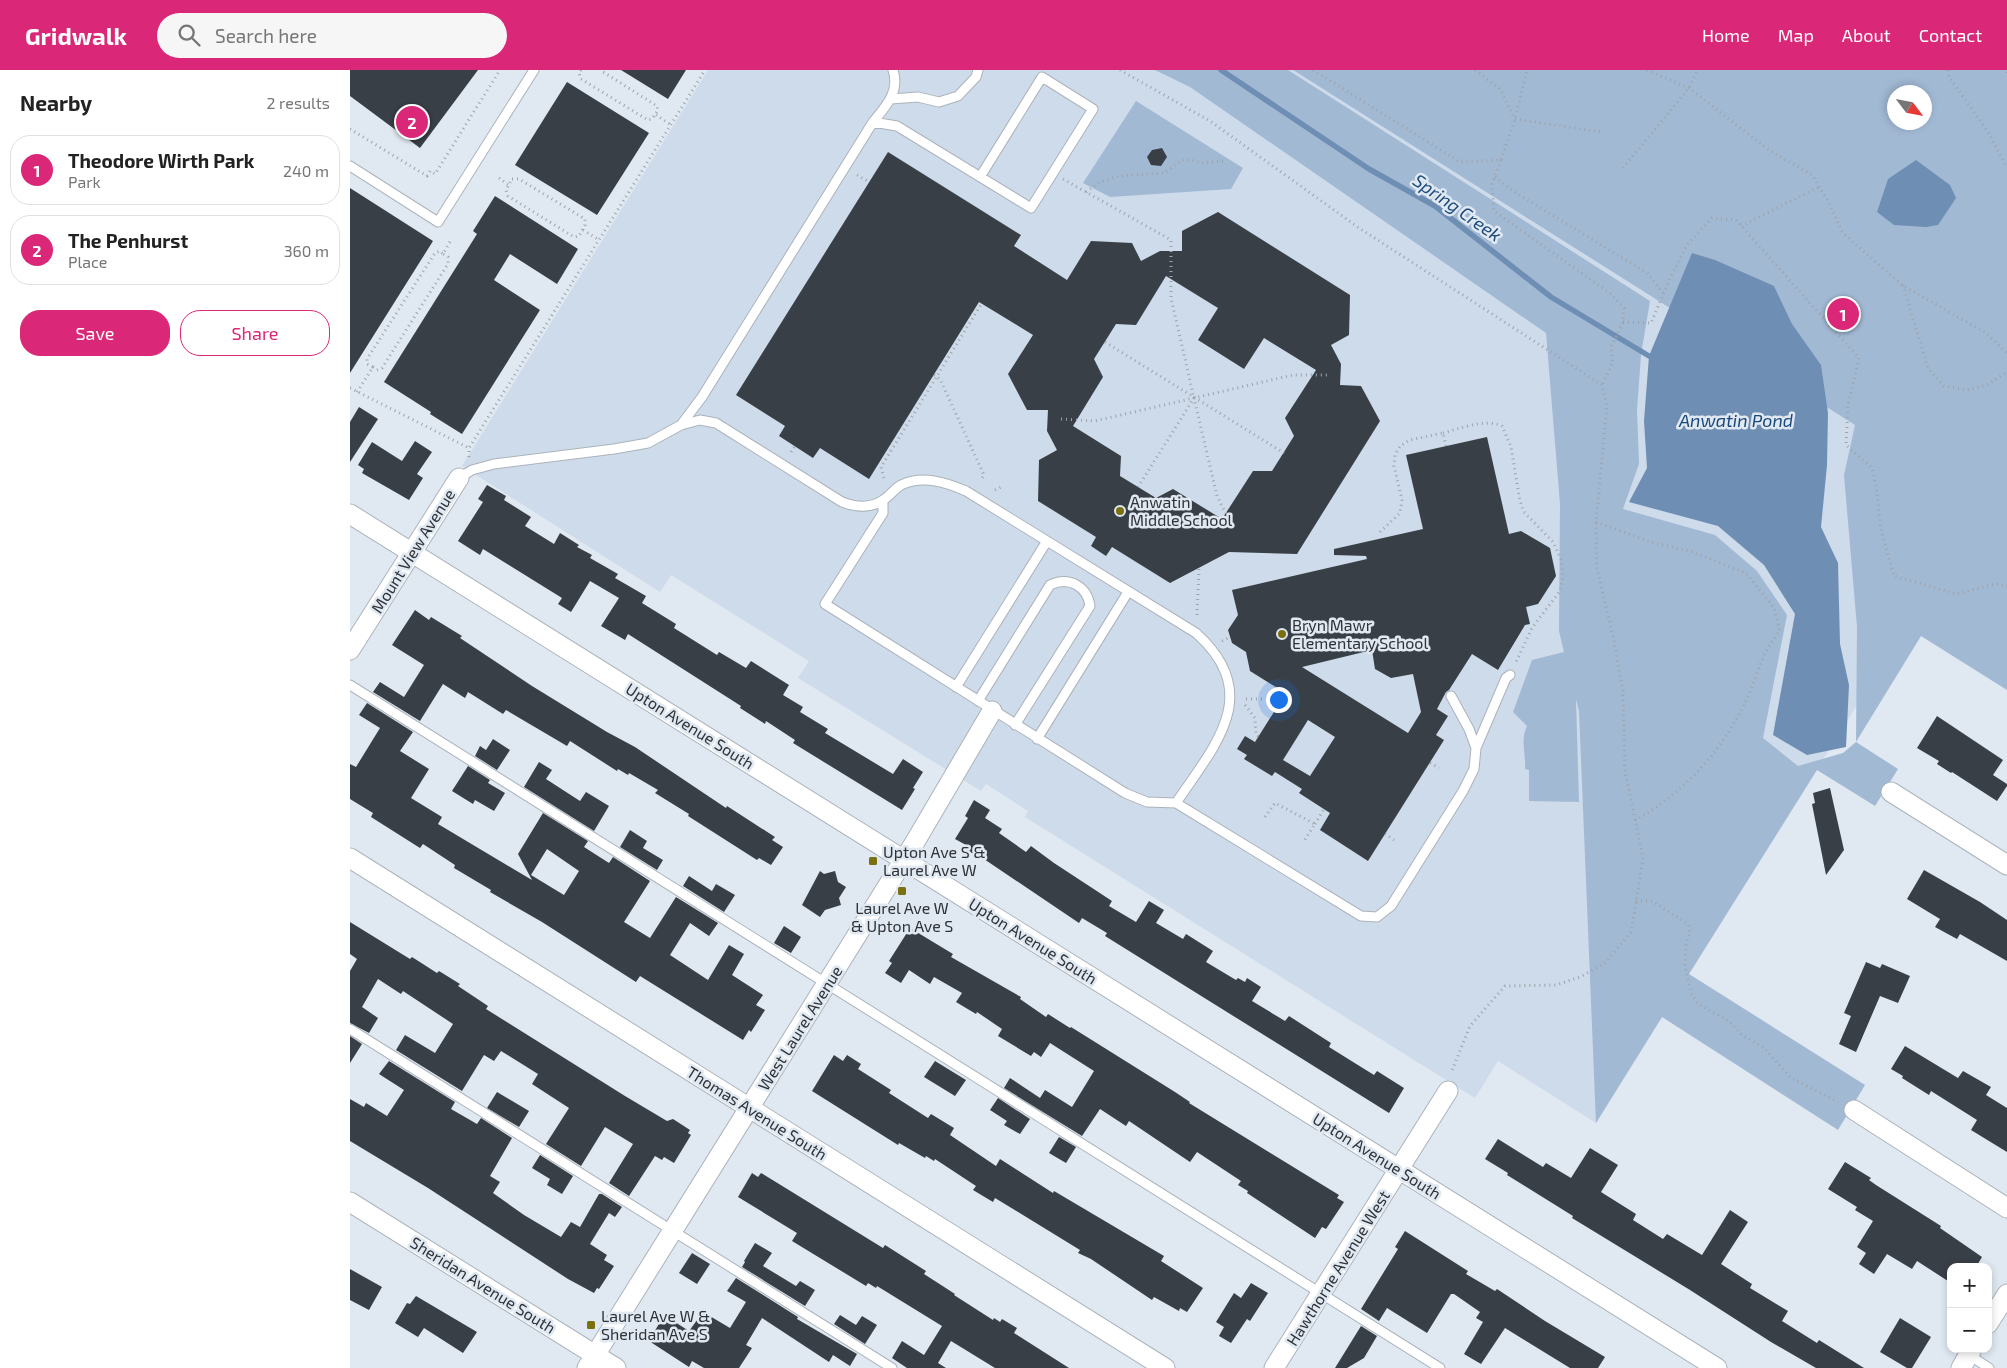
<!DOCTYPE html>
<html lang="en">
<head>
<meta charset="utf-8">
<style>
  body { margin:0; font-family:"Exo 2",sans-serif; background:#f6f6f6; color:#222 }
  .controls { position:absolute; right:15px; bottom:15px; display:grid; overflow:hidden; border-radius:10px; box-shadow:0 2px 8px #0003 }
  .controls button { width:45px; height:45px; display:grid; place-items:center; padding:0; border:0; border-bottom:1px solid #e0e0e0; background:#fff; color:#222; font:25px sans-serif }
  .compass { position:absolute; left:1537px; top:15px; width:45px; height:45px; border-radius:50%; background:#fff; box-shadow:0 2px 8px #0003; rotate:122deg }
  .you { position:absolute; left:928px; top:629px; width:18px; height:18px; margin:-12px; border:4px solid #fff; border-radius:50%; background:#1a73e8; box-shadow:0 0 0 8px #1a73e833 }
  .badge { display:grid; place-items:center; width:32px; height:32px; border-radius:50%; background:#db2777; color:#fff; font-size:16px; font-weight:700 }
  .pin { position:absolute; translate:-50% -50%; border:2px solid #fff; box-shadow:0 1px 5px #0006 }
  .list { margin:0; padding:0; list-style:none }
  h2 { display:flex; justify-content:space-between; align-items:center; height:65px; margin:0; padding:0 20px; font-size:21px }
  h2 small { font-size:16px; font-weight:400; color:#767676 }
  .list li { display:grid; grid-template-columns:32px 1fr auto; gap:15px; align-items:center; box-sizing:border-box; height:70px; margin:0 10px 10px; padding:0 10px; border:1px solid #e0e0e0; border-radius:20px }
  .list b { display:block; font-size:19px; white-space:nowrap }
  .list p { margin:0; font-size:16px; white-space:nowrap; color:#767676 }
  .list em { font-size:16px; font-style:normal; color:#767676 }
  .actions { display:flex; gap:10px; padding:15px 20px }
  .actions a { flex:1; padding:11px 0; border:1px solid #db2777; border-radius:20px; text-align:center; font-size:18px; color:#db2777 }
  .actions .main { background:#db2777; color:#fff }
  .icon { flex:none; width:28px; height:28px; fill:none; stroke:currentColor; stroke-width:2; stroke-linecap:round; stroke-linejoin:round }
  .map { position:relative; flex:none; width:1657px; height:1298px; overflow:hidden }
  header { display:flex; align-items:center; gap:30px; box-sizing:border-box; height:70px; padding:0 25px; background:#db2777; color:#fff }
  header strong { font-size:24px }
  nav { display:flex; gap:28px; margin-inline-start:auto; font-size:18px }
  .search { width:350px; height:45px; background:#f6f6f6; display:flex; align-items:center; gap:12px; box-sizing:border-box; padding:0 18px; border-radius:28px; color:#767676; font-size:19px }
  main { display:flex }
  aside { flex:1; background:#fff }
  .map>svg:first-child { display:block }
</style>
</head>
<body>
<header>
<strong>Gridwalk</strong>
<div class="search"><svg class="icon" aria-label="search" viewBox="0 0 24 24"><circle cx="10" cy="10" r="6"/><path d="M15 15l6 6"/></svg>Search here</div>
<nav><a>Home</a><a>Map</a><a>About</a><a>Contact</a></nav>
</header>
<main>
<aside>
<h2>Nearby<small>2 results</small></h2>
<ul class="list">
<li><span class="badge">1</span><div><b>Theodore Wirth Park</b><p>Park</p></div><em>240 m</em></li>
<li><span class="badge">2</span><div><b>The Penhurst</b><p>Place</p></div><em>360 m</em></li>
</ul>
<div class="actions"><a class="main">Save</a><a>Share</a></div>
</aside>
<div class="map">
<svg width="1657" height="1298" viewBox="0 0 1657 1298">
  <rect width="100%" height="100%" fill="#e0e8f1"/>
  <path fill="#cedbea" d="M358,0H943L1632,435L1246,1053L1148,991L1125,1028L675,747L678,741L636,714L631,721L448,608L459,591L321,505L310,522L112,396Z"/>
  <path fill="#a2b9d4" fill-rule="evenodd" d="M805,0H938L1300,231L1291,285L1287,340L1289,394L1273,439L1365,465L1407,501L1437,545L1413,668L1448,696L1493,683L1506,672L1507,557L1494,405L1505,355L943,0H1657V620L1571,566L1506,672L1548,699L1525,736L1467,700L1339,904L1515,1015L1488,1060L1312,947L1246,1053L1229,641L1226,629L1229,732L1179,731V700L1175,699C1176,683 1170,670 1177,656L1163,642L1182,590L1214,582L1209,561L1210,434L1196,263L840,17ZM1544,22H1574V52H1544Z
    M786,31L893,98L881,119L760,127L733,113Z"/>
  <path fill="#6e8eb4" d="M1566,90L1600,115L1606,128L1588,155L1576,157L1544,155L1527,142L1538,109Z
    M1342,183L1365,190L1424,216L1442,254L1471,295L1478,343L1477,395L1471,457L1488,493L1490,574L1499,615L1496,677L1457,685L1423,665L1445,544L1414,495L1368,456L1279,432L1297,398L1294,351L1299,286Z"/>
  <g fill="none" stroke-linecap="round" stroke-linejoin="round">
    <path stroke="#6e8eb4" stroke-width="5.5" d="M871,0L1019,99L1085,136L1201,227L1299,286"/>
  </g>
  <path fill="#393f46" fill-rule="evenodd" d="M0,0H128L70,78L0,26Z
    M271,0H336L318,29Z
    M217,12L299,63L247,145L165,95Z
    M812,78L817,87L811,96L801,95L797,87L802,80Z
    M538,82L671,165L664,176L717,210L741,171L782,173L791,191L810,181H832V161L868,142L1000,225L999,265L981,275L991,294L990,315L1011,316L1030,351L947,484L879,482L820,513L762,477L756,486L741,476L746,467L688,431L689,390L707,380L697,361L698,340H677L658,304L683,265L629,232L519,409L470,378L463,388L429,366L435,356L386,325ZM816,206L868,238L848,270L894,299L914,268L966,300L935,348L944,366L922,401H903L872,449L823,419L806,428L770,406L771,386L723,356L753,307L744,289L766,254L786,255Z
    M0,118L83,171L0,303Z
    M145,126L228,179L207,214L160,184L144,210L190,240L112,364L80,344L81,342L34,312L127,164L123,161Z
    M9,337L28,349L0,392V352Z
    M1137,367L1159,464L1171,461L1200,478L1206,506L1188,534L1176,537L1180,554L1175,555L1148,600L1122,584L1099,620L1096,622L1087,639L1098,646L1086,665L1094,670L1018,791L970,760L980,743L949,723L952,719L925,702L922,706L894,689L897,685L887,679L895,666L905,672L929,634L922,630L929,619L900,601L896,582L882,573L878,560L888,545L882,520L1017,489L1016,486L984,485V479L1073,459L1056,385ZM1022,580L1025,599L1041,608L1063,604L1071,642L1058,663L952,597ZM958,650L985,667L960,706L933,690Z
    M65,371L82,382L67,404L73,408L59,430L12,403L14,399L8,395L22,372L52,391Z
    M137,415L156,426L154,430L181,447L175,456L204,474L210,463L229,475L227,477L242,485L240,488L268,504L265,508L296,526L292,533L326,554L324,558L367,585L369,582L396,598L401,591L439,615L433,625L453,637L450,642L478,659L475,663L543,704L553,689L573,702L563,718L565,719L552,740L443,673L445,670L416,651L415,654L390,638L391,636L278,564L275,570L251,556L269,528L240,511L221,542L208,534L212,528L133,479L130,485L108,471L133,432L128,429Z
    M65,540L79,550L81,547L112,566L110,568L182,616L257,662L285,677L376,738L377,736L425,767L422,770L433,777L421,795L409,788L407,790L338,746L339,744L305,723L308,720L279,703L278,705L268,699L267,701L220,671L217,676L156,640L153,644L118,622L115,628L93,614L70,651L23,622L30,612L54,627L74,595L42,575Z
    M17,633L63,662L50,681L79,699L61,728L92,747L88,754L182,810L168,784L193,743L238,771L234,777L259,793L263,787L300,811L274,852L300,868L326,827L368,853L359,866L340,853L320,885L358,910L379,875L394,884L382,905L413,925L406,935L415,940L401,962L399,960L393,970L290,906L286,912L192,852L140,822L141,820L104,798L105,795L73,774L70,778L21,747L23,743L0,729V694L6,697L30,658L9,645ZM197,779L229,801L214,825L181,805Z
    M1587,646L1653,690L1643,705L1657,714V716L1647,731L1602,702L1601,703L1587,694L1589,691L1567,678Z
    M143,669L160,680L147,700L125,686L130,676L136,680Z
    M189,692L202,700L196,709L230,731L236,722L259,736L244,761L174,717Z
    M118,696L140,710L138,713L155,723L144,741L125,730L123,734L102,721Z
    M1480,718L1494,780L1476,805L1462,734L1465,733L1463,723Z
    M624,730L640,740L635,748L652,759L649,763L676,782L681,776L704,793L762,831L759,836L786,852L799,831L814,840L806,853L833,869L836,864L863,881L856,892L886,910L888,908L895,912L897,908L911,917L902,931L935,951L939,946L981,973L979,977L1024,1005L1027,1001L1054,1018L1039,1043L755,866L757,863L732,848L729,853L634,789L633,790L614,778L616,775L605,769L618,748L615,746Z
    M280,760L297,771L293,778L313,790L307,800L270,777Z
    M1574,800L1630,832L1657,850V891L1610,864L1607,869L1585,857L1590,849L1557,829Z
    M470,801L474,804L485,801L488,812L496,817L489,828L491,835L475,840L470,847L452,835Z
    M339,806L362,821L366,814L385,825L374,842L333,816Z
    M0,852L60,889L62,887L87,903L89,901L110,914L108,916L138,936L136,939L275,1026L317,1051L323,1049L340,1060L338,1063L341,1065L324,1093L314,1087L312,1090L305,1086L279,1126L259,1113L283,1074L255,1057L231,1096L196,1074L219,1038L182,1014L188,1004L151,981L144,991L134,985L112,1021L46,980L55,965L85,983L103,954L53,921L51,924L28,909L12,937L28,948L19,963L0,953V901L7,889L0,884Z
    M434,856L451,867L441,883L424,873Z
    M560,858L603,884L601,887L671,927L670,929L696,947L698,944L720,958L721,957L825,1022L840,1032L839,1033L989,1125L987,1128L994,1132L976,1159L972,1157L965,1168L897,1123L898,1121L888,1115L891,1111L847,1082L840,1092L779,1051L776,1056L750,1039L732,1066L654,1018L660,1008L690,1028L695,1020L722,1037L744,1001L700,973L691,987L684,982L681,986L648,966L652,959L627,942L626,944L606,932L612,923L584,907L580,914L559,900L551,913L535,903L542,893L539,891Z
    M1516,892L1530,898L1532,894L1560,906L1548,933L1530,926L1506,982L1489,974L1501,946L1494,943Z
    M0,966L12,974L0,993Z
    M1555,976L1608,1008L1613,1001L1641,1017L1636,1025L1657,1038V1082L1621,1060L1627,1050L1581,1021L1579,1025L1552,1008L1553,1006L1541,999Z
    M484,985L493,991L497,985L511,994L508,999L541,1020L539,1023L578,1048L581,1044L604,1058L600,1065L646,1096L650,1089L703,1123L704,1121L814,1186L811,1191L853,1218L837,1242L830,1238L829,1241L804,1227L802,1230L741,1189L728,1183L730,1180L645,1128L643,1132L623,1120L626,1116L585,1089L584,1091L576,1086L575,1088L549,1073L548,1075L462,1021Z
    M39,991L105,1032L101,1039L127,1054L131,1048L162,1068L140,1106L150,1112L143,1123L174,1145L211,1167L221,1152L230,1157L249,1124H252L272,1137L265,1147L259,1143L240,1174L257,1185L254,1190L264,1196L249,1219L247,1218L244,1223L218,1209L78,1118L0,1071V1029L14,1037L16,1033L37,1046L54,1020L29,1004Z
    M585,991L616,1010L605,1026L574,1007Z
    M147,1022L179,1041L169,1057L137,1038Z
    M648,1028L680,1049L670,1064L654,1055L657,1051L640,1040Z
    M709,1067L726,1077L716,1093L699,1083Z
    M1148,1069L1193,1097L1196,1093L1221,1108L1240,1078L1268,1095L1251,1122L1286,1144L1283,1150L1313,1169L1317,1164L1352,1185L1380,1140L1398,1152L1371,1194L1402,1214L1400,1218L1438,1241L1432,1251L1467,1273L1469,1270L1514,1298H1466L1421,1272L1340,1220L1222,1148L1223,1146L1157,1105L1158,1103L1135,1089Z
    M190,1085L223,1106L212,1124L197,1115L200,1109L182,1098Z
    M1495,1092L1521,1108L1519,1110L1526,1115L1591,1156L1590,1158L1632,1187L1626,1197H1601V1213L1567,1191L1562,1199L1537,1184L1524,1204L1509,1194L1516,1183L1507,1177L1523,1151L1505,1140L1507,1137L1478,1119Z
    M402,1103L408,1107L411,1103L533,1178L535,1175L576,1201L574,1204L605,1224L604,1225L643,1250L644,1248L650,1252L652,1249L667,1258L664,1263L719,1298H645L601,1271L588,1293L596,1298H557L542,1288L552,1271L574,1285L592,1256L527,1216L526,1218L518,1213L516,1216L442,1171L447,1163L388,1127Z
    M1055,1161L1118,1201L1116,1204L1145,1221L1147,1219L1195,1251L1255,1287L1248,1298H1220L1155,1258L1131,1294L1114,1284L1133,1252L1126,1248L1130,1242L1104,1224H1101L1077,1263L1037,1238L1029,1251L1011,1239L1048,1179L1045,1177Z
    M405,1173L422,1183L413,1196L446,1216L450,1211L465,1220L455,1236L392,1197L395,1192L394,1191Z
    M342,1183L360,1194L347,1214L329,1203Z
    M0,1199L32,1217L19,1240L0,1230Z
    M386,1208L448,1247L447,1249L507,1284L500,1296L483,1285L479,1292L412,1248L396,1275L402,1278L389,1298H354L342,1291L339,1297L299,1271L314,1245L339,1261L353,1242L380,1258L396,1232L377,1221Z
    M901,1213L918,1223L900,1251L897,1249L881,1273L869,1266L874,1257L866,1252L884,1223L891,1228Z
    M66,1226L127,1262L113,1283L74,1258L68,1267L45,1253L57,1233L60,1234Z
    M490,1245L506,1255L512,1246L527,1255L515,1274L484,1254Z
    M1550,1248L1581,1267L1562,1298H1557L1530,1282Z
    M1011,1256L1027,1266L1014,1288L997,1298H985Z"/>
  <g fill="none" stroke-linecap="round" stroke-linejoin="round">
    <defs>
      <path id="service" d="M541,29L568,27L589,32L608,26L626,7L628,0
        M523,52L547,56L681,138L743,39L692,7L630,107
        M0,96L88,152L184,0
        M331,355L350,350L366,353L492,432C505,437 520,439 533,430C540,426 544,419 551,415C573,405 595,412 616,421L846,563C914,624 865,675 826,733L797,732L775,723L475,534L533,443V431
        M109,408L122,400L144,394L264,379L298,373L331,355L352,327L523,52C536,36 550,22 543,0
        M0,615L1090,1298
        M606,617L697,471
        M628,631L700,515C719,506 737,516 740,536L665,655
        M687,669L778,522
        M1126,678L1156,608L1160,605
        M826,733L1011,846L1027,847L1041,836L1113,721L1124,699L1126,678L1119,659L1101,626
        M0,959L542,1298
        M1619,1285L1639,1298"/>
      <path id="minor" d="M0,444L1367,1298
        M0,580L109,408
        M1541,722L1657,795
        M0,788L815,1298
        M1504,1040L1657,1138
        M0,1132L266,1298
        M1638,1254L1657,1224
        M237,1298L565,772L642,641
        M924,1298L1098,1021
        M1611,1298L1622,1279"/>
    </defs>
    <use href="#service" stroke="#abb3bb" stroke-width="11"/>
    <use href="#minor" stroke="#abb3bb" stroke-width="21"/>
    <path stroke="#9da3aa" stroke-width="3" stroke-dasharray="1 4" stroke-linecap="butt" d="M231,0L229,3L231,9L298,50L302,49L308,40L307,36L250,0
      M770,0L860,51L1009,158L1252,315L1257,335L1246,452L1247,498L1263,566L1273,621L1275,701L1293,788L1284,846L1281,862L1255,893L1230,907L1206,915L1155,916L1120,956L1101,1003
      M963,0L1110,92L1151,90L1165,49L1177,0
      M1125,0L1150,19L1164,48
      M1297,0L1339,18L1419,80L1462,105L1478,131L1493,163L1552,215L1636,263L1657,283
      M1598,0L1599,7L1638,62L1657,98
      M1657,2V5
      M306,45L321,55
      M1165,49L1251,62
      M0,59L77,106L80,101L85,104L150,0
      M1151,90L1142,114L1144,141L1261,224L1274,238L1273,252L1261,277L1263,293L1252,315
      M1273,98L1339,18L1348,0
      M507,105L519,112
      M1145,107L1163,121L1297,203L1313,223
      M149,108L159,115
      M162,109H169L235,149V155L229,166L224,167L158,126L156,120Z
      M713,109L821,170V228L844,328
      M736,122L750,112L769,106L814,103L832,90H842L852,93L874,91
      M1391,156L1469,117
      M233,160L249,170
      M1553,215L1578,298L1594,316L1616,320L1637,315L1657,302
      M1273,252L1301,253L1321,206L1337,175L1362,148L1386,150L1509,288L1498,335L1496,375L1522,398L1526,415L1531,460L1544,506L1607,524L1645,514L1657,516
      M755,272L934,383
      M23,297L27,300L32,298L98,194V187L93,184
      M584,305L590,309L634,405L630,411
      M0,318L119,378
      M7,322L23,297L17,294V289L85,183L90,181L93,184L101,170
      M711,349L745,351L844,328L788,417
      M1093,363C1109,359 1135,348 1152,356L1161,377L1170,431L1174,442L1203,472L1211,489L1213,507L1210,521L1182,558L1165,594
      M441,382L445,376
      M119,387V378L355,0
      M534,408L531,397L632,233
      M645,420L653,416
      M1246,452L1300,472L1340,481L1396,503L1424,538L1430,560C1424,569 1418,577 1414,586C1408,600 1403,615 1397,629C1372,681 1334,723 1284,751
      M883,457L867,426L844,328L943,305H978
      M1030,462L1050,443L1052,430L1044,396L1045,385L1050,376L1060,370L1093,363L1096,376
      M847,545L849,498
      M872,571L880,567
      M896,629H917L925,616
      M895,635L905,648L906,665L909,667
      M1080,693L1089,698
      M915,747L925,733L965,754L954,771
      M965,754L974,739
      M1035,764L1044,770
      M1286,831H1302L1338,854L1340,862L1336,874L1335,896L1341,923L1348,934L1379,951L1391,964L1414,978L1441,1008L1488,1032"/>
    <use href="#service" stroke="#fff" stroke-width="9"/>
    <use href="#minor" stroke="#fff" stroke-width="19"/>
  </g>
  <g fill="#7a700f" stroke="#e0e8f1" stroke-width="2">
    <circle cx="770" cy="441" r="5"/>
    <circle cx="932" cy="564" r="5"/>
    <rect x="518" y="786" width="10" height="10" rx="2.5"/>
    <rect x="547" y="816" width="10" height="10" rx="2.5"/>
    <rect x="236" y="1250" width="10" height="10" rx="2.5"/>
  </g>
  <g text-anchor="middle" stroke-width="5" stroke-linejoin="round" paint-order="stroke">
    <g font-size="16" fill="#2f3236" stroke="#e0e8f1" text-anchor="start">
      <text x="780" y="438">Anwatin<tspan x="780" dy="18">Middle School</tspan></text>
      <text x="942" y="561">Bryn Mawr<tspan x="942" dy="18">Elementary School</tspan></text>
      <text x="533" y="788">Upton Ave S &amp;<tspan x="533" dy="18">Laurel Ave W</tspan></text>
      <text x="552" y="844" text-anchor="middle">Laurel Ave W<tspan x="552" dy="18">&amp; Upton Ave S</tspan></text>
      <text x="251" y="1252">Laurel Ave W &amp;<tspan x="251" dy="18">Sheridan Ave S</tspan></text>
    </g>
    <g font-size="16" fill="#2f3236" stroke="#e0e8f1">
      <text transform="translate(63 481) rotate(-58)" y="6">Mount View Avenue</text>
      <text transform="translate(340 656) rotate(32)" y="6">Upton Avenue South</text>
      <text transform="translate(683 871) rotate(32)" y="6">Upton Avenue South</text>
      <text transform="translate(450 958) rotate(-58)" y="6">West Laurel Avenue</text>
      <text transform="translate(407 1043) rotate(32)" y="6">Thomas Avenue South</text>
      <text transform="translate(1027 1086) rotate(32)" y="6">Upton Avenue South</text>
      <text transform="translate(988 1198) rotate(-58)" y="6">Hawthorne Avenue West</text>
      <text transform="translate(133 1215) rotate(32)" y="6">Sheridan Avenue South</text>
    </g>
    <g font-size="18" font-style="italic" fill="#1b497b" stroke="#e0e8f1">
      <text transform="translate(1107 138) rotate(35)" y="6">Spring Creek</text>
      <text x="1386" y="357">Anwatin Pond</text>
    </g>
  </g>
</svg>
<div class="controls">
<button>+</button>
<button>−</button>
</div>
<svg class="compass" viewBox="-18 -18 36 36"><path d="M0-13l5 13h-10z" fill="#e53935"/><path d="M0 13l5-13h-10z" fill="#767676"/></svg>
<div class="you"></div>
<div class="pin badge" style="left:1493px;top:244px">1</div>
<div class="pin badge" style="left:62px;top:52px">2</div>
</div>
</main>
</body>
</html>
